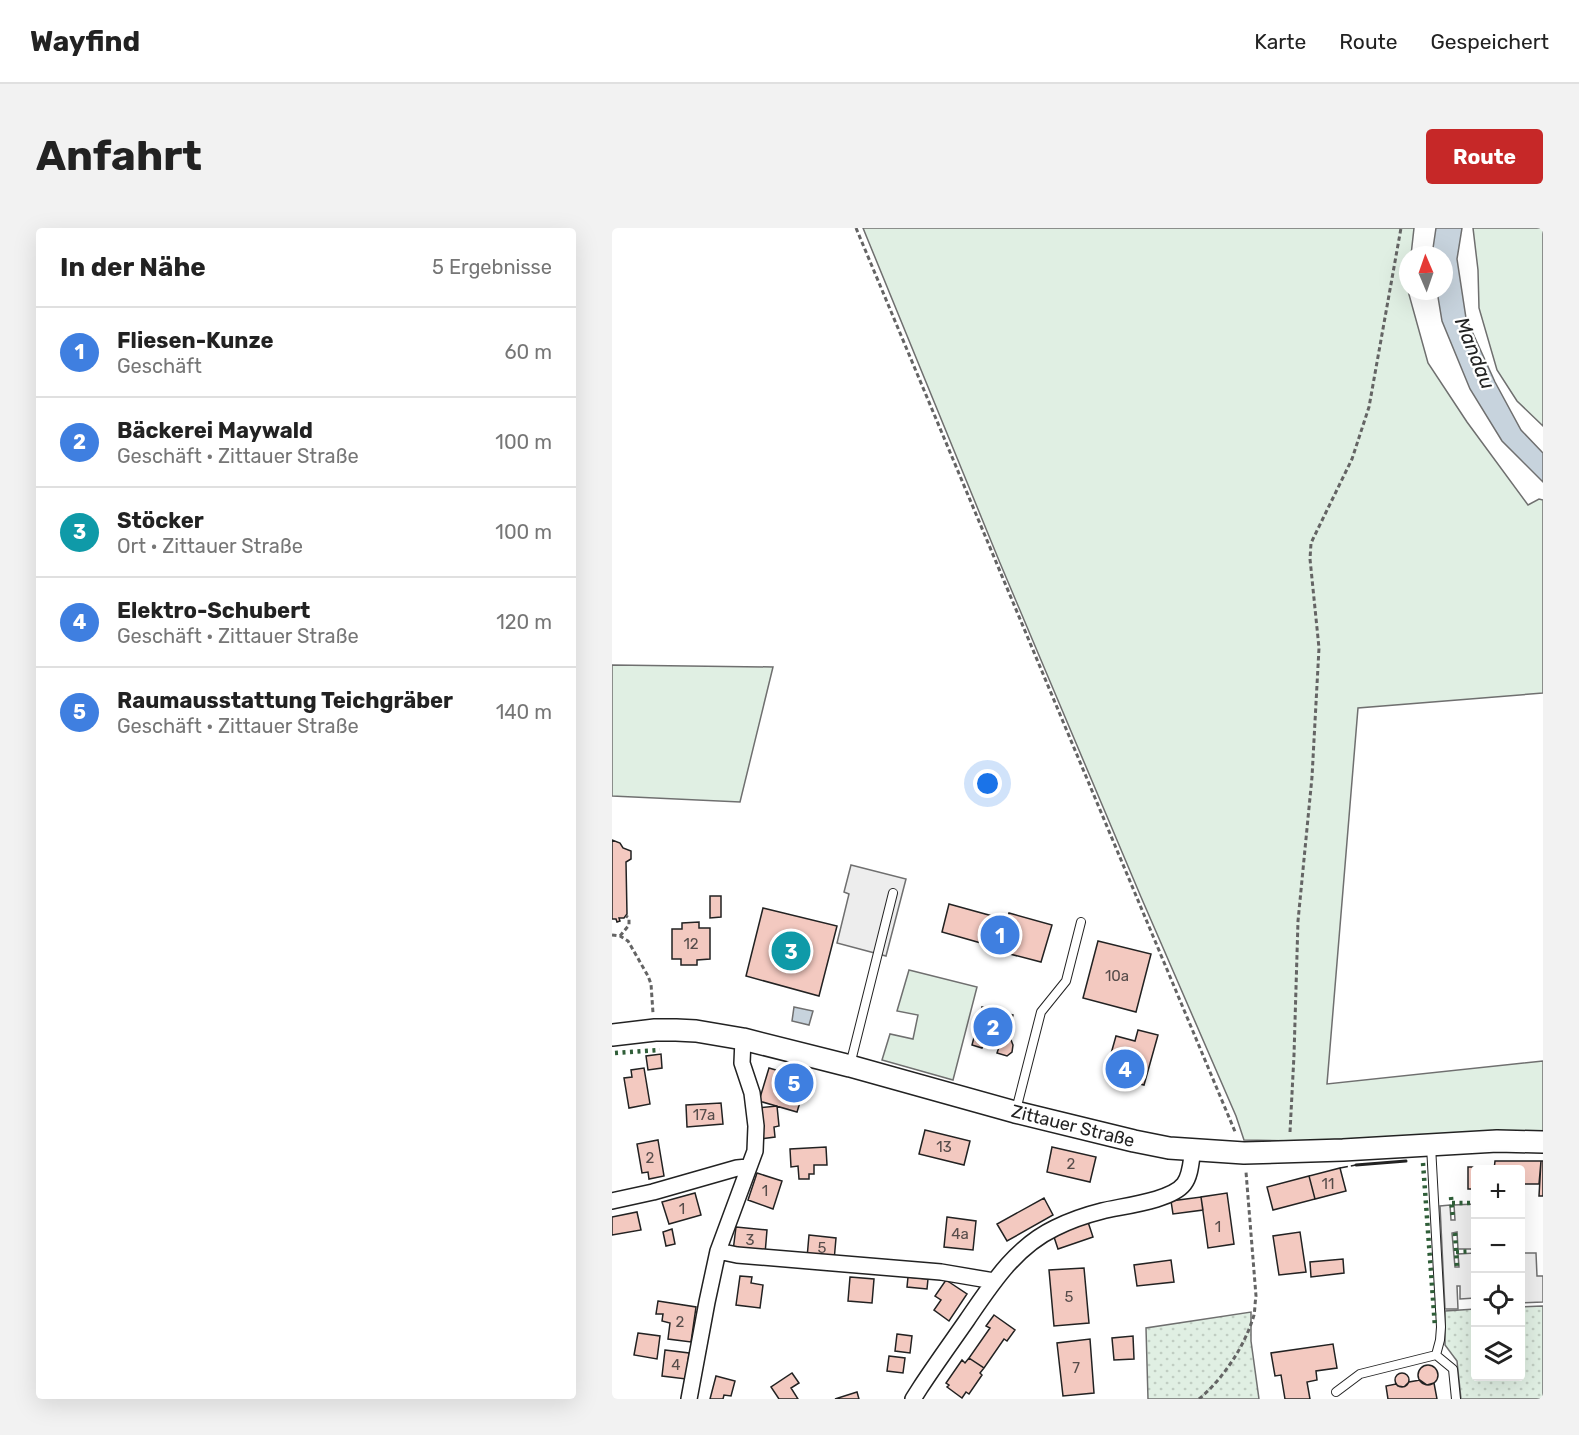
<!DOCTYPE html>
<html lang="de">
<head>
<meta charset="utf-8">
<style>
  body { margin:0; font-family:Rubik,sans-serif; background:#f2f2f2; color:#222 }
  .controls { position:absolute; right:18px; bottom:18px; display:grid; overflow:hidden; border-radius:6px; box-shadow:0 6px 24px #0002 }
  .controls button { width:54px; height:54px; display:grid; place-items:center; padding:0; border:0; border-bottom:2px solid #e0e0e0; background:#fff; color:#222; font:30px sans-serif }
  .compass { position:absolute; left:787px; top:18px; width:54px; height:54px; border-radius:50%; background:#fff; box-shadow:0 6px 24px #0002; rotate:358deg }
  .you { position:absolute; left:376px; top:556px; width:21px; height:21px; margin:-15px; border:4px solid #fff; border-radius:50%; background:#1a73e8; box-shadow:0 0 0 9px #1a73e833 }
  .badge { display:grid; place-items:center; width:39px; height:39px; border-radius:50%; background:#c62828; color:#fff; font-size:20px; font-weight:700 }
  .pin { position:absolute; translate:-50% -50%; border:3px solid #fff; box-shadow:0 2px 6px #0006 }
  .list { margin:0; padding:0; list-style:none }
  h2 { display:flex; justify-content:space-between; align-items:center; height:78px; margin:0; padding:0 24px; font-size:26px }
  h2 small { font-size:20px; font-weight:400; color:#767676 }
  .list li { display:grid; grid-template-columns:39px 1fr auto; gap:18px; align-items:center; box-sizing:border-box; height:90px; padding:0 24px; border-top:2px solid #e0e0e0 }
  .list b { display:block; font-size:22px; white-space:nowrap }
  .list p { margin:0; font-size:20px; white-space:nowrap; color:#767676 }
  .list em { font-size:20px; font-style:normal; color:#767676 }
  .icon { flex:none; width:33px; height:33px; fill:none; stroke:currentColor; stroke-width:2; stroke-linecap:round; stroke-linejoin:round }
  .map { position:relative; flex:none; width:931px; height:1171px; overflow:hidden; border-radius:6px }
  header { display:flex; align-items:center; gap:36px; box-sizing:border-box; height:84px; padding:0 30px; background:#fff; border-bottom:2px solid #e0e0e0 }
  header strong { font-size:28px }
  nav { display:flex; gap:33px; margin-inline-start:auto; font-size:21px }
  .intro { display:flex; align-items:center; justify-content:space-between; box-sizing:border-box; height:144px; padding:0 36px }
  h1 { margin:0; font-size:42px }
  .button { padding:15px 27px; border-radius:6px; background:#c62828; color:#fff; font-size:21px; font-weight:700 }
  main { display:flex; gap:36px; padding:0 36px }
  aside { flex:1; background:#fff; border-radius:6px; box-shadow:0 6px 24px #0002 }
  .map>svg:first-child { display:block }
</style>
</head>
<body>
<header>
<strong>Wayfind</strong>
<nav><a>Karte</a><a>Route</a><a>Gespeichert</a></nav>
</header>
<div class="intro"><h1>Anfahrt</h1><a class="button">Route</a></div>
<main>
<aside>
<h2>In der Nähe<small>5 Ergebnisse</small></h2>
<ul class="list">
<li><span class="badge" style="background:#3f7fe0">1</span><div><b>Fliesen-Kunze</b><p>Geschäft</p></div><em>60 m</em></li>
<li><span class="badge" style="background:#3f7fe0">2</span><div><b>Bäckerei Maywald</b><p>Geschäft · Zittauer Straße</p></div><em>100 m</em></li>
<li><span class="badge" style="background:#0f9aa8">3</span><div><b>Stöcker</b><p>Ort · Zittauer Straße</p></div><em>100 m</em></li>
<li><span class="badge" style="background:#3f7fe0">4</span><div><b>Elektro-Schubert</b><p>Geschäft · Zittauer Straße</p></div><em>120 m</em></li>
<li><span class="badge" style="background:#3f7fe0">5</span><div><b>Raumausstattung Teichgräber</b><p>Geschäft · Zittauer Straße</p></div><em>140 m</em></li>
</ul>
</aside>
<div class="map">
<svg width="931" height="1171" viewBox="0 0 931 1171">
  <defs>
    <pattern id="park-dots" width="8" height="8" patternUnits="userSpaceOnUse" patternTransform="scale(1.5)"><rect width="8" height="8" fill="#e0efe3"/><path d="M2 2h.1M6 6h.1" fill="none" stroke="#c0cdc2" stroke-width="1.8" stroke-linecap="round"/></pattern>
  </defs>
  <rect width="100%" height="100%" fill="#fff"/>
  <path fill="#e0efe3" stroke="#6f6f6f" stroke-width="1.5" d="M251,0H802L799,27H796V63L816,135L855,194L916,277L927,271L931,272V465L746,480L715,856L931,833V903L687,913L632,912L624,888L529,669L388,335Z
    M861,0H931V198L905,173L885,142L867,80L866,42Z
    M0,437L161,439L128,574L0,568Z
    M297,742L365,759L341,852L270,832L278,806L301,811L306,787L285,783Z"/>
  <path fill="url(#park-dots)" stroke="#6f6f6f" stroke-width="1.5" d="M931,1078V1171H849L845,1133L833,1117V1083L863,1081L864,1148H909V1079Z
    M639,1084V1113L647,1171H536L534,1100Z"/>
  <path fill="#ededed" stroke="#6f6f6f" stroke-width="1.5" d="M239,637L294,651L274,728L225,715L237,666L232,664Z
    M863,976V1021H846L845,1004L840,1005L843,1039H847L846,1026L863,1025V1070L848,1071V1058H845L846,1081H833L828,978L838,977L839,992H843L842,977Z
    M909,1025H924L925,1048H931V1074L909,1075Z"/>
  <path fill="#c7d3dd" stroke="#6f6f6f" stroke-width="1.5" d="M824,0H850L845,31L854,90L883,154L909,202L931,225V254L890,213L858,161L830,93L825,63H832V27H820Z
    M182,779L201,783L197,797L180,793Z"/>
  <path fill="#f3c9c0" stroke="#222" stroke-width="1.5" d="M0,612L8,615L11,620L19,623V631L14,634L15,686L12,690H7L8,693L5,694L4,691H0Z
    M98,668H109V689L98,690Z
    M337,676L395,692L397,685L440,697L429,734L390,724L392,715L371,709L369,715L330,704Z
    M151,680L225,698L207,768L134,748Z
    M87,694V700H98V731L85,732V737H69V731H60V701H70V695Z
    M486,713L539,726L524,784L471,770Z
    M370,779L401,787L394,811L399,812L401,817L400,824L395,828L385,825L387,819L372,815L370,820L360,817Z
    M526,802L546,807L532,857L493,847L504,808L523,813Z
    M49,826L50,840L36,842L34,828Z
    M32,840L38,876L17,880L12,850L20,849L19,842Z
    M157,840L195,851L185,884L147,873Z
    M109,875L111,896L75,899L74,877Z
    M165,878L167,898L162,899L163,909L149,911L146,880Z
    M313,902L358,913L352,937L307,926Z
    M46,912L52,948L37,951L36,944L30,945L25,916Z
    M214,919L215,937H202V946H197V951H187L186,938L179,939L178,921Z
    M440,919L484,929L478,954L435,944Z
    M883,933H929L927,956H909V942H882Z
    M929,933H931V968H927Z
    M856,939H872V942H864V961H856Z
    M728,940L734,963L703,971L697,948Z
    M145,945L170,953L161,981L136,972Z
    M697,948L703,971L661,982L655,959Z
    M83,965L89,987L57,996L50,974Z
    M615,965L622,1016L596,1020L589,969Z
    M589,969L591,982L561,986L559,973Z
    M432,970L441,987L395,1013L385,996Z
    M25,984L29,1002L0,1007V989Z
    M335,989L364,993L361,1022L332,1019Z
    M476,994L481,1009L446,1021L441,1006Z
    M124,999L155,1002L153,1026L121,1023Z
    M60,1001L63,1016L54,1018L51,1004Z
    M688,1004L694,1044L667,1047L661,1008Z
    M197,1007L224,1010L222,1033L195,1030Z
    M731,1031L732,1045L699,1049L698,1034Z
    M559,1032L562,1054L525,1058L522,1037Z
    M472,1040L477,1095L442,1098L437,1042Z
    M128,1048L140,1049L139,1055L151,1057L148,1080L124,1077Z
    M238,1049L262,1051L260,1075L236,1073Z
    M296,1049L316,1051L315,1061L295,1059Z
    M334,1052L355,1066L337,1093L322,1082L329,1072L323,1068Z
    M46,1073L84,1079L79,1114L56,1111L58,1095L50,1093L51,1086H44Z
    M382,1087L403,1102L395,1113L392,1111L372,1140L357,1130L378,1100L374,1098Z
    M26,1105L48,1108L45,1131L22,1127Z
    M285,1106L300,1108L298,1125L283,1123Z
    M521,1108L522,1131L502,1132L500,1110Z
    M478,1111L482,1165L451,1168L445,1115Z
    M721,1116L725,1140L704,1143L705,1152L695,1154L698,1171H673L669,1147L663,1148L659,1125Z
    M53,1122L77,1125L74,1151L50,1148Z
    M277,1128L293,1130L291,1145L275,1143Z
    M357,1130L372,1140L368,1145L370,1147L357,1166L354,1164L350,1170L335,1159L337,1157L334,1155L350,1132L353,1135Z
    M806 1147a10 10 0 1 1 20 0a10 10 0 1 1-20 0Z
    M783 1152a7 7 0 1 1 14 0a7 7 0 1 1-14 0Z
    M180,1145L187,1155L179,1160L186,1171H167L159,1159Z
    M104,1148L123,1153L119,1168L112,1167L111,1171H98Z
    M808,1152L815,1157L822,1155L825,1171H776L774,1158L784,1156L786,1158L792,1159L797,1154Z
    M245,1164L247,1171H223Z"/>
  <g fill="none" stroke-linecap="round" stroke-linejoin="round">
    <defs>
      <path id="service" d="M238,837L281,665
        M404,882L429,784L454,753L469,694
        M824,1127L841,1141L844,1171
        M724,1164L748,1146L824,1127L828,1112L829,1099L819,918"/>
      <path id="minor" d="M0,973L41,964L125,940L136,939
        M106,1023L125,1027L329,1044L382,1053
        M77,1171L95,1074L106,1023L143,923L144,898L140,865L130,835L131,811
        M301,1171L308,1160C323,1137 339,1115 355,1092C379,1057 403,1019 443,1000C457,993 474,987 490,983C510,978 559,973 572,956C579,947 579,932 581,921"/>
      <path id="secondary" d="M0,807L43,802H64L84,803L131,811L238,838L403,884L522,913L557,920L632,925L731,922L885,913L931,914"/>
    </defs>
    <use href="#service" stroke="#222" stroke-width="10"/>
    <use href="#minor" stroke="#222" stroke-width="18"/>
    <use href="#secondary" stroke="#222" stroke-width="24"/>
    <path stroke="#646464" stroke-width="3" stroke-dasharray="4.5 3" stroke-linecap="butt" d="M244,0L624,906
      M0,707L8,708L16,713L36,748L39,756L41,785
      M8,708L17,697V690L14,688
      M678,904L682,827L686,693L700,549L707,420L698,331L699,315L740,231L757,179L789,0
      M587,1171C611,1151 633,1118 642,1087C643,1081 643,1074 644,1068L634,944"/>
    <use href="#service" stroke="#fff" stroke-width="8"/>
    <use href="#minor" stroke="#fff" stroke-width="15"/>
    <use href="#secondary" stroke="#fff" stroke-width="21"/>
    <path stroke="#2f5e38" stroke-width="4.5" stroke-dasharray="3 4.5" stroke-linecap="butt" d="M3,825L48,822
      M811,935L823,1099
      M839,969L841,991
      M840,975H863
      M843,1005L845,1038
      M844,1024L864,1023"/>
    <path stroke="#222" stroke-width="1.5" stroke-dasharray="8 3" stroke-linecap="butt" d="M728,940L744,937"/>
    <path stroke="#222" stroke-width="3" d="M744,937L794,933"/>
  </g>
  <g text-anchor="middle" stroke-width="4.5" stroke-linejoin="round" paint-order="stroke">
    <g font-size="15" fill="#564c4a">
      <text x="79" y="721">12</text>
      <text x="505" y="753">10a</text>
      <text x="92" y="892">17a</text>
      <text x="332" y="924">13</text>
      <text x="38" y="935">2</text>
      <text x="459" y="941">2</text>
      <text x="716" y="961">11</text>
      <text x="153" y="968">1</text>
      <text x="70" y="986">1</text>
      <text x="606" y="1004">1</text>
      <text x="348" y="1011">4a</text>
      <text x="138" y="1017">3</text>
      <text x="210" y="1025">5</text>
      <text x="457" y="1074">5</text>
      <text x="68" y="1099">2</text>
      <text x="64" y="1142">4</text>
      <text x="464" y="1145">7</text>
    </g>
    <g font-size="18" fill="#222" stroke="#fff">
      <text transform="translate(461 898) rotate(14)" y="6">Zittauer Straße</text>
    </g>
    <g font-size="20" font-style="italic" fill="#222" stroke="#fff">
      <text transform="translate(863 125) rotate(68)" y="7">Mandau</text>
    </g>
  </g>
</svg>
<div class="controls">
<button>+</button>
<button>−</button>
<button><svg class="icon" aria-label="locate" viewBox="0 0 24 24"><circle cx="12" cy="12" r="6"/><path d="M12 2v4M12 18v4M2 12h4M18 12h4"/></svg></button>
<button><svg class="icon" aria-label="layers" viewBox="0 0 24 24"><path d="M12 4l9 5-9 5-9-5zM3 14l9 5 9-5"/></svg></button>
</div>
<svg class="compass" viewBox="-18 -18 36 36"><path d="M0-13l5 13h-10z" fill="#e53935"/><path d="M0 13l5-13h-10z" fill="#767676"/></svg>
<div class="you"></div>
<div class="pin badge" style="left:388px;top:707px;background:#3f7fe0">1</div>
<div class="pin badge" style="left:381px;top:799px;background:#3f7fe0">2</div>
<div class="pin badge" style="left:179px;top:723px;background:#0f9aa8">3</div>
<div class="pin badge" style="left:513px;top:841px;background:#3f7fe0">4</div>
<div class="pin badge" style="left:182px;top:855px;background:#3f7fe0">5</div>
</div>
</main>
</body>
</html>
